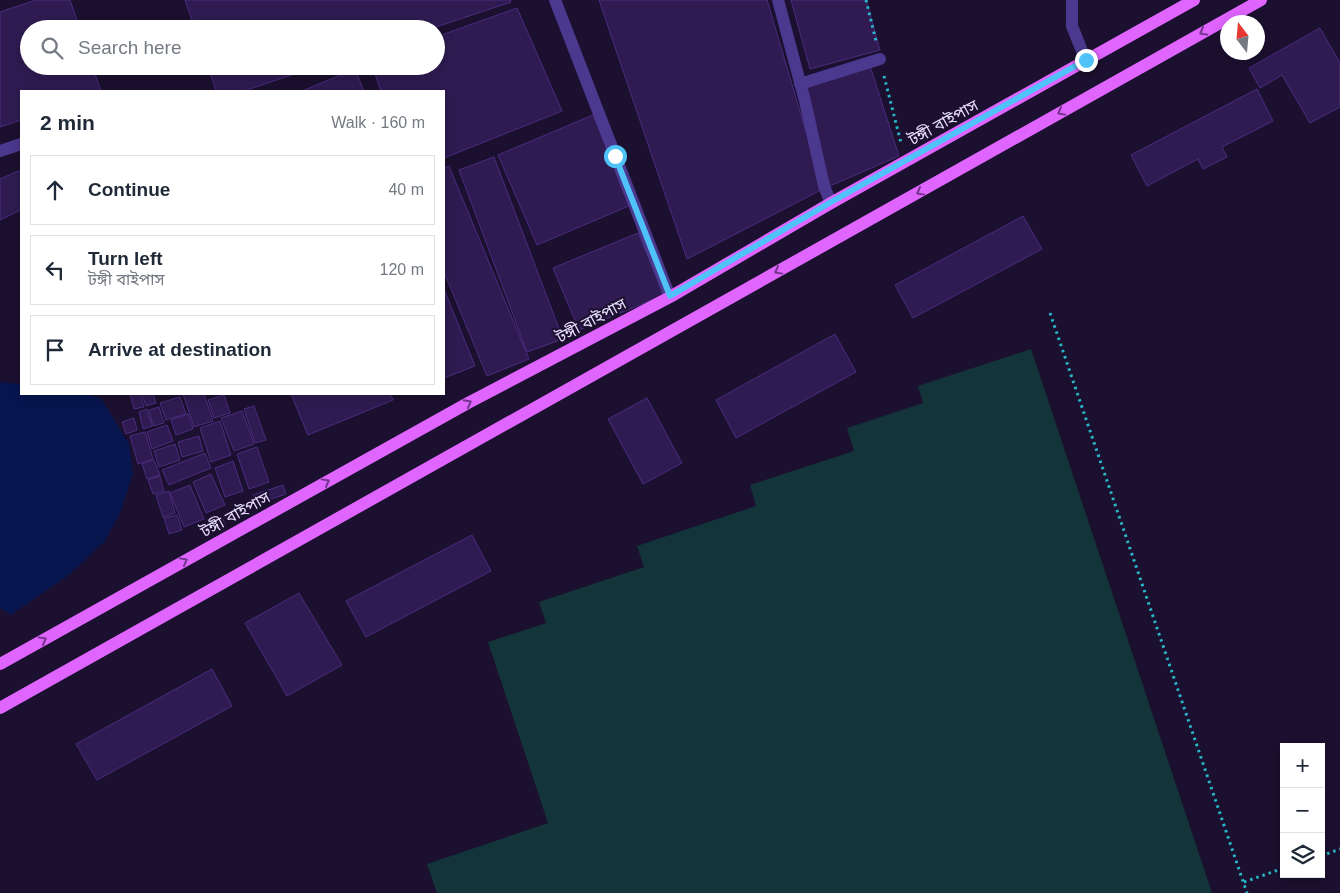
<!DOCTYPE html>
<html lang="en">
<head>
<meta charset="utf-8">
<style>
  body { margin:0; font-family:Arial,"Noto Sans Bengali",sans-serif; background:#f2f2f3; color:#1f2937 }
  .controls { position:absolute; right:15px; bottom:15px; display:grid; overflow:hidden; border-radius:0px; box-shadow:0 2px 12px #0003 }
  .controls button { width:45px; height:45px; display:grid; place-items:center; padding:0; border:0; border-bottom:1px solid #e0e1e3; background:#fff; color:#1f2937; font:25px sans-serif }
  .compass { position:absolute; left:1220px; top:15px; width:45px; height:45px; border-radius:50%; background:#fff; box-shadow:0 2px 12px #0003; rotate:344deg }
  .stop { position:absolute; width:15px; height:15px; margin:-11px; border:4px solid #4fc3f7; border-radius:50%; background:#fff }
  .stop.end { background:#4fc3f7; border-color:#fff; box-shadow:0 1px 5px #0008 }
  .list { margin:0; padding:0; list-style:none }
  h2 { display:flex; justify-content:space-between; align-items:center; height:65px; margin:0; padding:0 20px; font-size:21px }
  h2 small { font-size:16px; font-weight:400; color:#747a83 }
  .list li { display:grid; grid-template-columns:32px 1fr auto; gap:15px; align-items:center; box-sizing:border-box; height:70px; margin:0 10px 10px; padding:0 10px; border:1px solid #e0e1e3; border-radius:0px }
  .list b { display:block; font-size:19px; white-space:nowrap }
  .list p { margin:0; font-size:16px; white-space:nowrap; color:#747a83 }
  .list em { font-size:16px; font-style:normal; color:#747a83 }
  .icon { flex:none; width:28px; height:28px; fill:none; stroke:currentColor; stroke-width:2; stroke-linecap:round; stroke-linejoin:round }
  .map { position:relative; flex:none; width:1340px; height:893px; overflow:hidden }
  .search { position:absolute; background:#fff; box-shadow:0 2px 12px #0003; left:20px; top:20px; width:425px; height:55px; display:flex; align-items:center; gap:12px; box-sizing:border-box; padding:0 18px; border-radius:28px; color:#747a83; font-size:19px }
  .panel { position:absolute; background:#fff; box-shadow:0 2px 12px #0003; left:20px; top:90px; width:425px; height:305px; border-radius:0px }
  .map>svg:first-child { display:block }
</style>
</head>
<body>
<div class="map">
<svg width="1340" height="893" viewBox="0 0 1340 893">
  <rect width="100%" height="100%" fill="#1b102f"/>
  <path fill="#133439" d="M1031,349L1212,893H437L427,864L548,823L488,642L546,623L539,602L644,567L637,546L756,506L750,485L854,451L847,428L923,403L918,386Z"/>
  <path fill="#081650" d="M0,382L21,384V394H84L101,398L129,444L133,473L121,511L105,541L91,554L70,574L11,615L0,608Z"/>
  <path fill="#2f1b51" stroke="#4a2c7e" d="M36,0H70L80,29H29V66H92L101,91H21V120L0,127V12Z
    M185,0H510L511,2L430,29H195Z
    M599,0H767L823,189L687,259Z
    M791,0H866L880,50L810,69Z
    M517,8L562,111L444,158V91H381L372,66H436V37Z
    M1320,28L1340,63V107L1310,123L1282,75L1260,88L1249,68Z
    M208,66H318L244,91H216Z
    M870,66L899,156L830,186L802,88Z
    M355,69L364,91H302Z
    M1257,89L1273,121L1222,147L1227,157L1203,169L1198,159L1147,186L1131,155Z
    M593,115L631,205L537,245L498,155Z
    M494,157L563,339L527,352L459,170Z
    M449,166L529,359L487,376L444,272V168Z
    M21,170V210L0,220V179Z
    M1023,216L1042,249L913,318L895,285Z
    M638,233L664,295L579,330L553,268Z
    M444,289L475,366L444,378Z
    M835,334L856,372L736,438L716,400Z
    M130,394H140L144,407L134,409Z
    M142,394H153L156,403L146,406Z
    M183,394H204L213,421L194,427Z
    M291,394H390L393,400L308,435Z
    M224,395L230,413L214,418L208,400Z
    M180,397L186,414L166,420L160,403Z
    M647,398L682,463L643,484L608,419Z
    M254,406L266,440L255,443L244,409Z
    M159,407L164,423L153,426L149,410Z
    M147,409L152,426L143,429L139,412Z
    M242,411L254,444L234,451L221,418Z
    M188,414L193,429L176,435L171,420Z
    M134,418L137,430L126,434L122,422Z
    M220,421L231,455L211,462L200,428Z
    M167,425L173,441L152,449L147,432Z
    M145,432L153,459L138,464L130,436Z
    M199,436L203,451L182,457L178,442Z
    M175,444L180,460L159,467L154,451Z
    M257,447L269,482L249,489L237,454Z
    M205,453L211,468L169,485L162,470Z
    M154,460L160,475L147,479L142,464Z
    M233,461L243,491L225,497L215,468Z
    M211,474L225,505L206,513L193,482Z
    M160,476L164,491L153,494L148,480Z
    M190,485L204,519L184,527L170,493Z
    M283,485L286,494L257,504L253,495Z
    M169,491L175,513L163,517L156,495Z
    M177,515L182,530L169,534L164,518Z
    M223,519L226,528L210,533L207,524Z
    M472,535L491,571L366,637L346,601Z
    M299,593L342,665L287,696L245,623Z
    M212,669L232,706L97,780L76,744Z"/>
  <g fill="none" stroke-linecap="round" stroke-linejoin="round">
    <path stroke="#29b6c8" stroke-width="3" stroke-dasharray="2.5 4" stroke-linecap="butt" d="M866,0L876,41
      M884,76L901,143
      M1050,313L1247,893
      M1321,856L1340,849
      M1244,882L1284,868"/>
    <path stroke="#4b3990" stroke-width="12" d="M555,0L670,297
      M778,0L805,101L824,186L831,203
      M1072,0V26L1086,61
      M800,84L880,59
      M0,151L21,144"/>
    <path stroke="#e065ff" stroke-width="12" d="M0,664L468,403L670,297L831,203L1194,0
      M0,708L1261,0"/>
  </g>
  <defs><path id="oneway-chevron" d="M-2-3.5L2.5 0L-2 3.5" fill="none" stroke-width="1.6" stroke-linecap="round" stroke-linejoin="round" transform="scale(1.25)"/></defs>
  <g stroke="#74368d">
    <use href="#oneway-chevron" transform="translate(1203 32) rotate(151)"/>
    <use href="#oneway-chevron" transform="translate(1061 112) rotate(151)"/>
    <use href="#oneway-chevron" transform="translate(920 192) rotate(151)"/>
    <use href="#oneway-chevron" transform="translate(778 271) rotate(151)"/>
    <use href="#oneway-chevron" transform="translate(468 403) rotate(-28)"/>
    <use href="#oneway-chevron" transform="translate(326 482) rotate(-29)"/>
    <use href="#oneway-chevron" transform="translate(184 561) rotate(-29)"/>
    <use href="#oneway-chevron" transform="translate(43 640) rotate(-29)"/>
  </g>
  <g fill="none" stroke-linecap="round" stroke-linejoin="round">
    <path stroke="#4fc3f7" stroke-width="6" d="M615,156L670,296L831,202L1086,60"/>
  </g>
  <g text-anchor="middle" stroke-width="4" stroke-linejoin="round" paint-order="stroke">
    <g font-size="16" fill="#e8deff" stroke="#1b102f">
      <text transform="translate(943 122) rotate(-29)" y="6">টঙ্গী বাইপাস</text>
      <text transform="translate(591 320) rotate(-28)" y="6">টঙ্গী বাইপাস</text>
      <text transform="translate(235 514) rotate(-29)" y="6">টঙ্গী বাইপাস</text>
    </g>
  </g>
</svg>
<div class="controls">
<button>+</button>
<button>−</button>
<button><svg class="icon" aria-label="layers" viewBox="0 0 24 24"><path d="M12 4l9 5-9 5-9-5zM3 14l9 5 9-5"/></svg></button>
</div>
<svg class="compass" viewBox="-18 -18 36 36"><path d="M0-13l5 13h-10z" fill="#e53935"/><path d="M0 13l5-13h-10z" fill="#747a83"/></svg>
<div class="stop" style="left:615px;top:156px"></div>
<div class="stop end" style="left:1086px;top:60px"></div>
<div class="search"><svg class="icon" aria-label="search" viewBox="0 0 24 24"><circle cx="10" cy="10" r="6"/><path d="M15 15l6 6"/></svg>Search here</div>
<section class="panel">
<h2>2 min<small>Walk · 160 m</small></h2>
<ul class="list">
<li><svg class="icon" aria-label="ahead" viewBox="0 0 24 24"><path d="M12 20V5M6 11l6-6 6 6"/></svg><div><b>Continue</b></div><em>40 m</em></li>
<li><svg class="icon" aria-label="left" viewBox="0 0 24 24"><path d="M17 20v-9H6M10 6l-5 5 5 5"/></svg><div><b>Turn left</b><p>টঙ্গী বাইপাস</p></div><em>120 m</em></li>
<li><svg class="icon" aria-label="arrive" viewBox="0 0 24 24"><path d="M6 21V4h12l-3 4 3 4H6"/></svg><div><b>Arrive at destination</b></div></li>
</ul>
</section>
</div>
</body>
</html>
